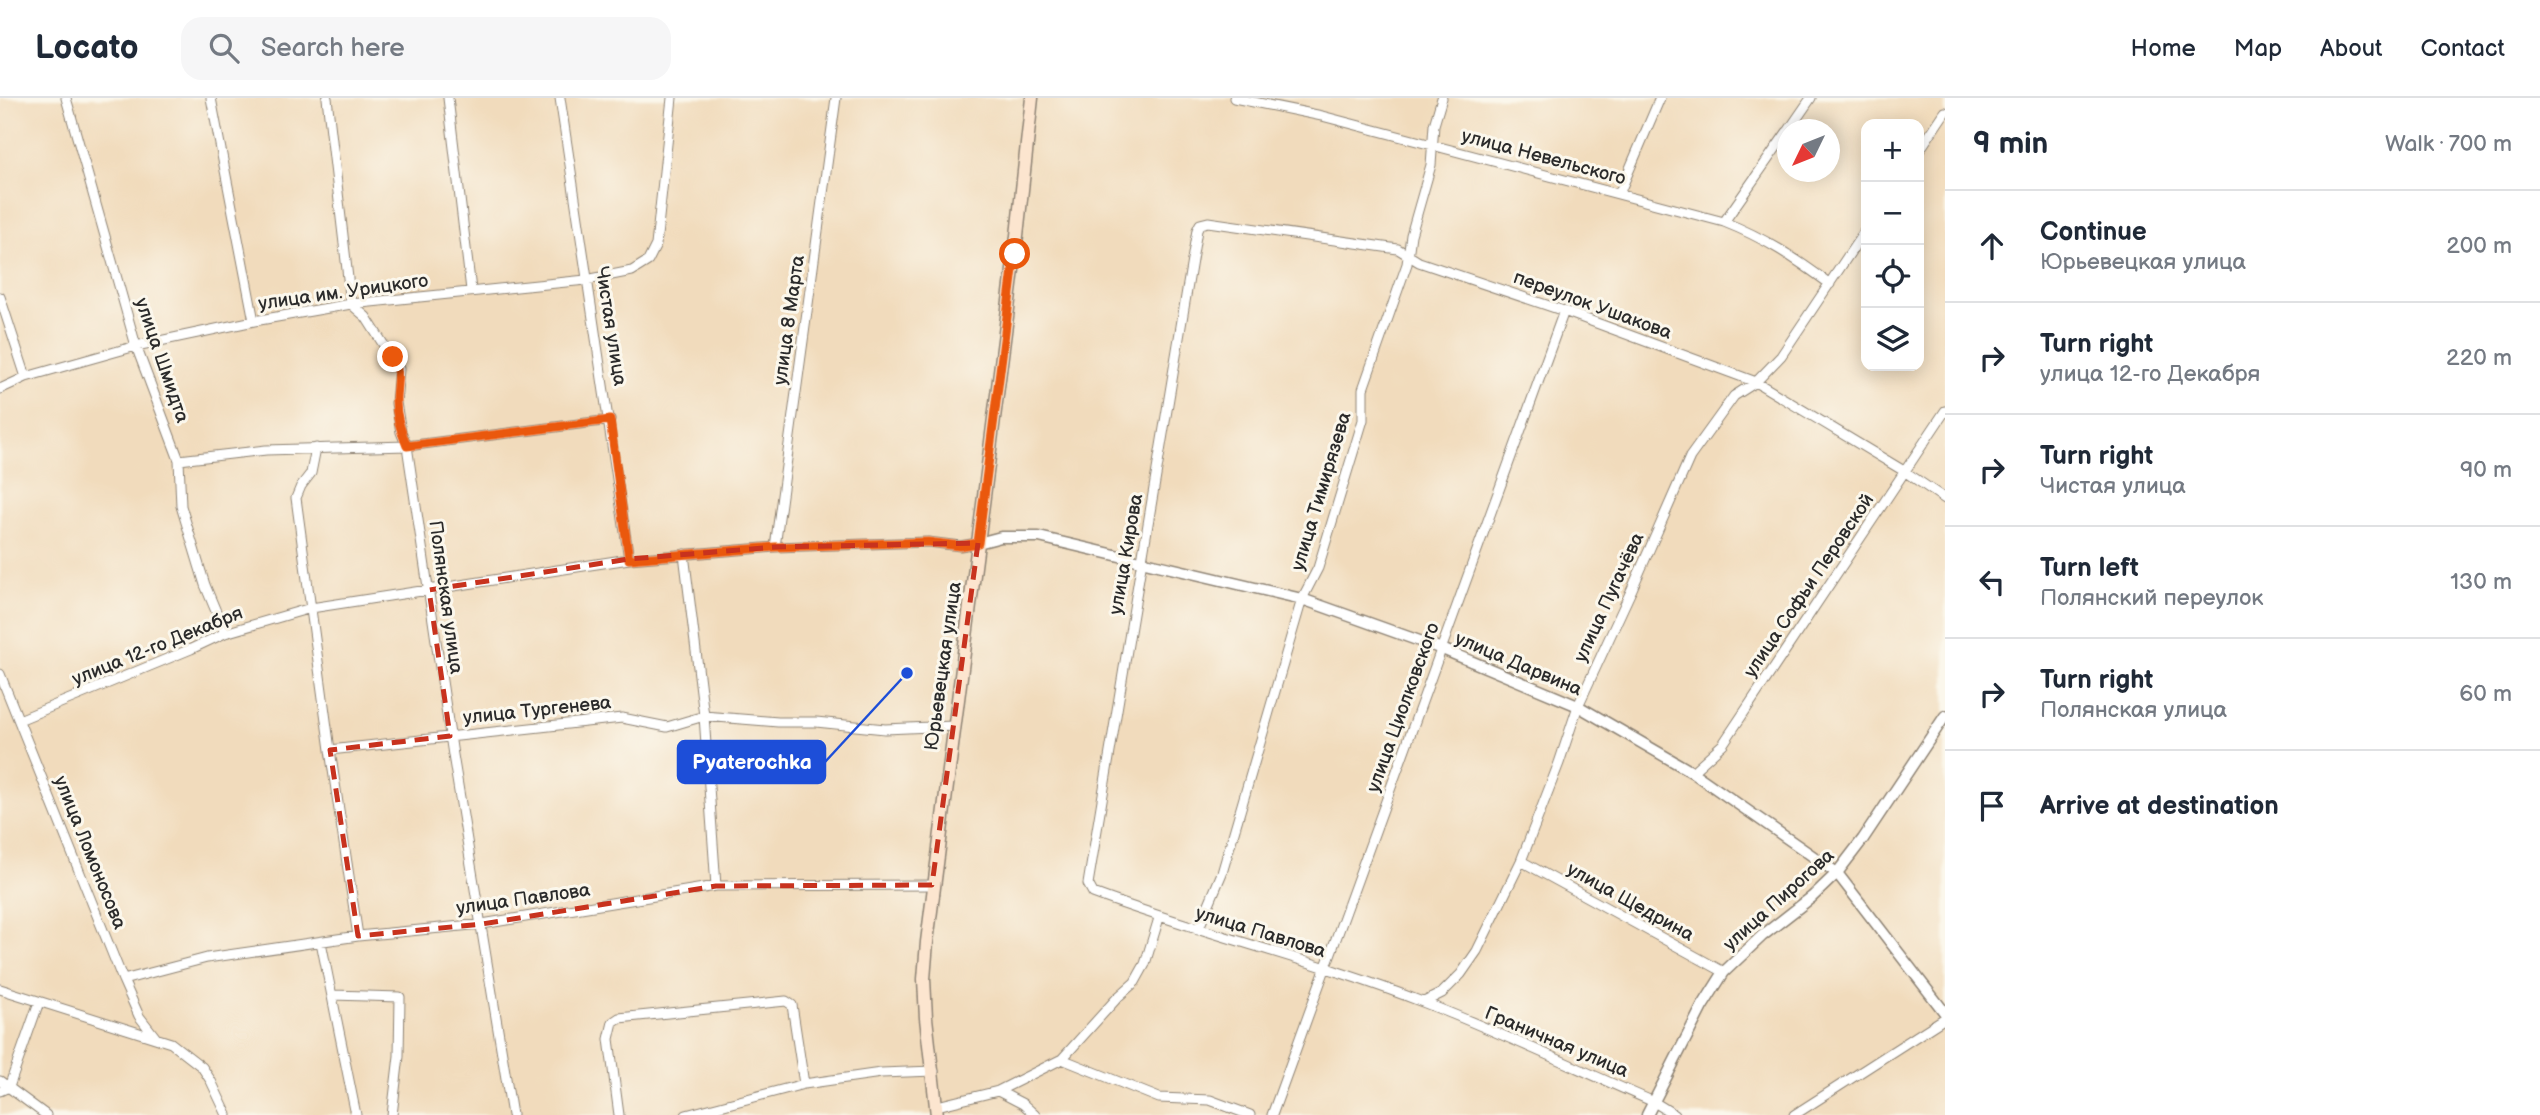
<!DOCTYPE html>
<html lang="en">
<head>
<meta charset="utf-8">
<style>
  body { margin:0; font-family:"Balsamiq Sans",sans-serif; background:#f6f6f7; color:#1f2937 }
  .controls { position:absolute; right:21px; top:21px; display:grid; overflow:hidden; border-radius:14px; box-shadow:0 4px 18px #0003 }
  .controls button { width:63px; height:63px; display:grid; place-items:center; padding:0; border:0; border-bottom:2px solid #e0e1e3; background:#fff; color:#1f2937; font:35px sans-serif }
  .compass { position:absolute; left:1777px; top:21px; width:63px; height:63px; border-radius:50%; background:#fff; box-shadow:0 4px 18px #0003; rotate:227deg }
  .stop { position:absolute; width:21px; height:21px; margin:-16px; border:5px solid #ea580c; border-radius:50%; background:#fff }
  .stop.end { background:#ea580c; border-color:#fff; box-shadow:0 2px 7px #0008 }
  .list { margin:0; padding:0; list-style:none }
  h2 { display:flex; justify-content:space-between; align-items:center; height:91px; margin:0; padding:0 28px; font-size:30px }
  h2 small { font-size:23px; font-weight:400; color:#747a83 }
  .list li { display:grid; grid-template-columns:46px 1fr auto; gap:21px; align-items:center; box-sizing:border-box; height:112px; padding:0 28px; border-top:2px solid #e0e1e3 }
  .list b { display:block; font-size:26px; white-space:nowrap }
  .list p { margin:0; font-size:23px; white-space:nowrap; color:#747a83 }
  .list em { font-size:23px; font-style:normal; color:#747a83 }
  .icon { flex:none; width:38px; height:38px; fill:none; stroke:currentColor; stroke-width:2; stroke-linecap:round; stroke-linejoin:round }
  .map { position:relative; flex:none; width:1945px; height:1017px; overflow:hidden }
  header { display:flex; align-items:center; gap:42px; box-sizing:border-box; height:98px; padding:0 35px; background:#fff; border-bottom:2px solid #e0e1e3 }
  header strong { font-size:33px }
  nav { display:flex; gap:38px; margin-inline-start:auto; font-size:24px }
  .search { width:490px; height:63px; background:#f6f6f7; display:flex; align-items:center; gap:18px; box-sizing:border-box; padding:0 24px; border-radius:21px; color:#747a83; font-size:26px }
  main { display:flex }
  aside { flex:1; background:#fff }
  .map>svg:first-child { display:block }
</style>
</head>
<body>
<header>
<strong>Locato</strong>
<div class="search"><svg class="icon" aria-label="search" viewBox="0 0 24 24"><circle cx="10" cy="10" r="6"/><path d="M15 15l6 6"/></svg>Search here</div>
<nav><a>Home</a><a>Map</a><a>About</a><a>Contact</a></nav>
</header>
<main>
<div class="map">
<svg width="1945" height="1017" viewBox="0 0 1945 1017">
  <rect width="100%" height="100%" fill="#fbf7ec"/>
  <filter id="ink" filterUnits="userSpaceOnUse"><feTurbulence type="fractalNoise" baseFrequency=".0143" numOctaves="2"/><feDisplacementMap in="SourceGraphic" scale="14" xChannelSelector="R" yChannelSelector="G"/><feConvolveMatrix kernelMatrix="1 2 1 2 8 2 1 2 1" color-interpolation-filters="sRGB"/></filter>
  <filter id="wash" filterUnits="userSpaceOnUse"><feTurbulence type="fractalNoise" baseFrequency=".00686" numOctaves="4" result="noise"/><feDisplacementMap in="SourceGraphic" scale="28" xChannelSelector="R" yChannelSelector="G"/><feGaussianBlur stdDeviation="1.57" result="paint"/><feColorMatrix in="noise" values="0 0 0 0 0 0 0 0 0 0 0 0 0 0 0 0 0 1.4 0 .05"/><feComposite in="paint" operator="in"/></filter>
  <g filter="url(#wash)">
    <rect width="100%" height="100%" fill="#f1dbbc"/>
  </g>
  <g filter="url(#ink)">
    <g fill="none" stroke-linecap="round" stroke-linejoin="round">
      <defs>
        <path id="minor" d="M66,0L136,248L179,362L181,408L205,487L225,535
          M211,0L254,223
          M327,0L351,206L366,219L399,271L396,305L401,334L407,348L453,657L512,1017
          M448,0L471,192
          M560,0L629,461
          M1234,0L1322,18L1724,124C1765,140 1795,160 1830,186
          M1789,32L1811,0
          M1919,53L1945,14
          M1619,96L1660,0
          M1724,124L1787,34
          M0,199L26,279
          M0,291L26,279L136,248L254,223L351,206L586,182L632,173L648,163L656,147L672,0
          M316,350L311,375L301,388L296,400L330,652L358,838
          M179,362L266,352L407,348L610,322
          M775,449L836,0
          M684,456L704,618L716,788
          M0,576L123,882L139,918L156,940
          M19,622L191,551L225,535L311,510L629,461L775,449L928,444L960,448L978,445
          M330,652L622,620L667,629L704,618L778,624H816L885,631L954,628
          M1692,674L1723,646L1945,313
          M1521,763L1724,874
          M1198,832L1222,775L1302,501L1318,470L1363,322V291L1407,166L1411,137L1431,67L1434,27L1442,0
          M321,844L356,1017
          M123,882L207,860L358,838L482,826L716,788L932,787
          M0,891L171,945L202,969L211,983L227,1017
          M332,897L400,899L399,958L392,1017
          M1424,904L1442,895L1461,876L1477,853L1521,763L1559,665L1578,608L1632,491L1690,359L1734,298L1756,284L1781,258L1866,131
          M1062,961L1159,1000L1210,1002L1250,1017
          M0,983L46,1017
          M0,993L9,989L39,904
          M998,993L1023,1006L1035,1017
          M937,1008L998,993L1062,961L1118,899L1135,884L1145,866L1159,820
          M619,1017L609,941L613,924L619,920L786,903L792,907L804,986
          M686,1017L804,986L881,975L934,973
          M1272,1017L1564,213
          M1675,1017L1654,1004C1578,971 1502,935 1425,905C1317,862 1202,836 1093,795L1088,786L1197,132L1200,126L1208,124L1398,151L1419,164L1564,213L1756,284L1904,373L1945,401
          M1794,1017L1945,920"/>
        <path id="tertiary" d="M978,445L1001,439H1039L1302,501L1442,551L1578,608L1692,674L1837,775L1945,915
          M1647,1017L1702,909L1724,874L1762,838L1812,799L1837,775L1863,741L1945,618"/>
        <path id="secondary" d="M937,1017L926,920L924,881L927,844L1015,156L1032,0"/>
      </defs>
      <use href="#minor" stroke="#8e8374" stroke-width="11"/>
      <use href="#tertiary" stroke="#8e8374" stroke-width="13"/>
      <use href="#secondary" stroke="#8e8374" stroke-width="15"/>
      <use href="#minor" stroke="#fff" stroke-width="9"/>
      <use href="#tertiary" stroke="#fff" stroke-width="10"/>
      <use href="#secondary" stroke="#fce5cf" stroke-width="12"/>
    </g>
  </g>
  <g fill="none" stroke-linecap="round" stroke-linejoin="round" filter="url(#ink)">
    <path stroke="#ea580c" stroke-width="9" d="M393,259C401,275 396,286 396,303C396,318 401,334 407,348L610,322L629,461L775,449L928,444L960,448L978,445L1015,156"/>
  </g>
  <path fill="none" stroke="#c8321e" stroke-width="5" stroke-dasharray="14 9" stroke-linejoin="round" d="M978,445L932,787L716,788L482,826L358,838L330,652L450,638L429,492L629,461L775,449Z"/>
  <g text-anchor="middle" stroke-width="6" stroke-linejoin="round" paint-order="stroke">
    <g font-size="19" fill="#2b2b2b" stroke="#fbf7ec">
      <text transform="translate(1544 58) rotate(15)" y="7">улица Невельского</text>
      <text transform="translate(343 193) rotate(-8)" y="7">улица им. Урицкого</text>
      <text transform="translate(1593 206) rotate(20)" y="7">переулок Ушакова</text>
      <text transform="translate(788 222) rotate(-82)" y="7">улица 8 Марта</text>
      <text transform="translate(612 228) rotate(81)" y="7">Чистая улица</text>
      <text transform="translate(163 262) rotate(71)" y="7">улица Шмидта</text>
      <text transform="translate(1320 393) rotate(-73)" y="7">улица Тимирязева</text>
      <text transform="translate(1125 456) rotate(-80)" y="7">улица Кирова</text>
      <text transform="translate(1808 487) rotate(-56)" y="7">улица Софьи Перовской</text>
      <text transform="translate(447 499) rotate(82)" y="7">Полянская улица</text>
      <text transform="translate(1608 499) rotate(-65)" y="7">улица Пугачёва</text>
      <text transform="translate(157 547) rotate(-22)" y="7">улица 12-го Декабря</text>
      <text transform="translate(1519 565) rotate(23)" y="7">улица Дарвина</text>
      <text transform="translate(942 568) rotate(-82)" y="7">Юрьевецкая улица</text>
      <text transform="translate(1402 609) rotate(-70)" y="7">улица Циолковского</text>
      <text transform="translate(537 611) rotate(-6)" y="7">улица Тургенева</text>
      <text transform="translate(91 754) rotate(68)" y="7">улица Ломоносова</text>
      <text transform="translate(523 800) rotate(-8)" y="7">улица Павлова</text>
      <text transform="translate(1778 801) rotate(-42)" y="7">улица Пирогова</text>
      <text transform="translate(1631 803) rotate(29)" y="7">улица Щедрина</text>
      <text transform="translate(1261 833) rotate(17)" y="7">улица Павлова</text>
      <text transform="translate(1557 943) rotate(23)" y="7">Граничная улица</text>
    </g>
  </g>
  <path fill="none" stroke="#1d4ed8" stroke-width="2.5" d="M907 575L825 664"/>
  <circle fill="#1d4ed8" stroke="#fbf7ec" stroke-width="2.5" cx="907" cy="575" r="7"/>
  <rect fill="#1d4ed8" stroke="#1d4ed8" stroke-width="2.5" x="678" y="643" width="147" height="42" rx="7"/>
  <g font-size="21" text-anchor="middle" font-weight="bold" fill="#fff">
    <text x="752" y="671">Pyaterochka</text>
  </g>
</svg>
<div class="controls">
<button>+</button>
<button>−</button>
<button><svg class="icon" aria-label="locate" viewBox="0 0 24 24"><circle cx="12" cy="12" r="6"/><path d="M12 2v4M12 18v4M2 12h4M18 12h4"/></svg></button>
<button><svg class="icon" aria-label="layers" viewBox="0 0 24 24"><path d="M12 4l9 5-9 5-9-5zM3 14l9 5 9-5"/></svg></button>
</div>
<svg class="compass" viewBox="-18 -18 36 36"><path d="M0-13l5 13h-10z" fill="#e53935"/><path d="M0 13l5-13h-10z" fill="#747a83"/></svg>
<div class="stop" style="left:1015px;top:156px"></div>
<div class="stop end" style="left:393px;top:259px"></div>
</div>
<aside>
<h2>9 min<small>Walk · 700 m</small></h2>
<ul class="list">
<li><svg class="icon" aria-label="ahead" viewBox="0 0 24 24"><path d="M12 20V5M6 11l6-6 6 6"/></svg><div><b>Continue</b><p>Юрьевецкая улица</p></div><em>200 m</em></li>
<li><svg class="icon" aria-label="right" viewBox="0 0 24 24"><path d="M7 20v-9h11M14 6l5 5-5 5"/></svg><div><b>Turn right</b><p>улица 12-го Декабря</p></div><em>220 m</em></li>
<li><svg class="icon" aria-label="right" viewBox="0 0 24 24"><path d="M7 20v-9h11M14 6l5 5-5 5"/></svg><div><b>Turn right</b><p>Чистая улица</p></div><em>90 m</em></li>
<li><svg class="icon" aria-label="left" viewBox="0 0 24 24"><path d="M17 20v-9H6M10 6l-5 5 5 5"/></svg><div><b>Turn left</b><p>Полянский переулок</p></div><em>130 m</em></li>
<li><svg class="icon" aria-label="right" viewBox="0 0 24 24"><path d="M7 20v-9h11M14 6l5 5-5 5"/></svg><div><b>Turn right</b><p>Полянская улица</p></div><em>60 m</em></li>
<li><svg class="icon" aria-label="arrive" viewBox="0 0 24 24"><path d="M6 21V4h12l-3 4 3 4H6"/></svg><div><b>Arrive at destination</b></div></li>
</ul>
</aside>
</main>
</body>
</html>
